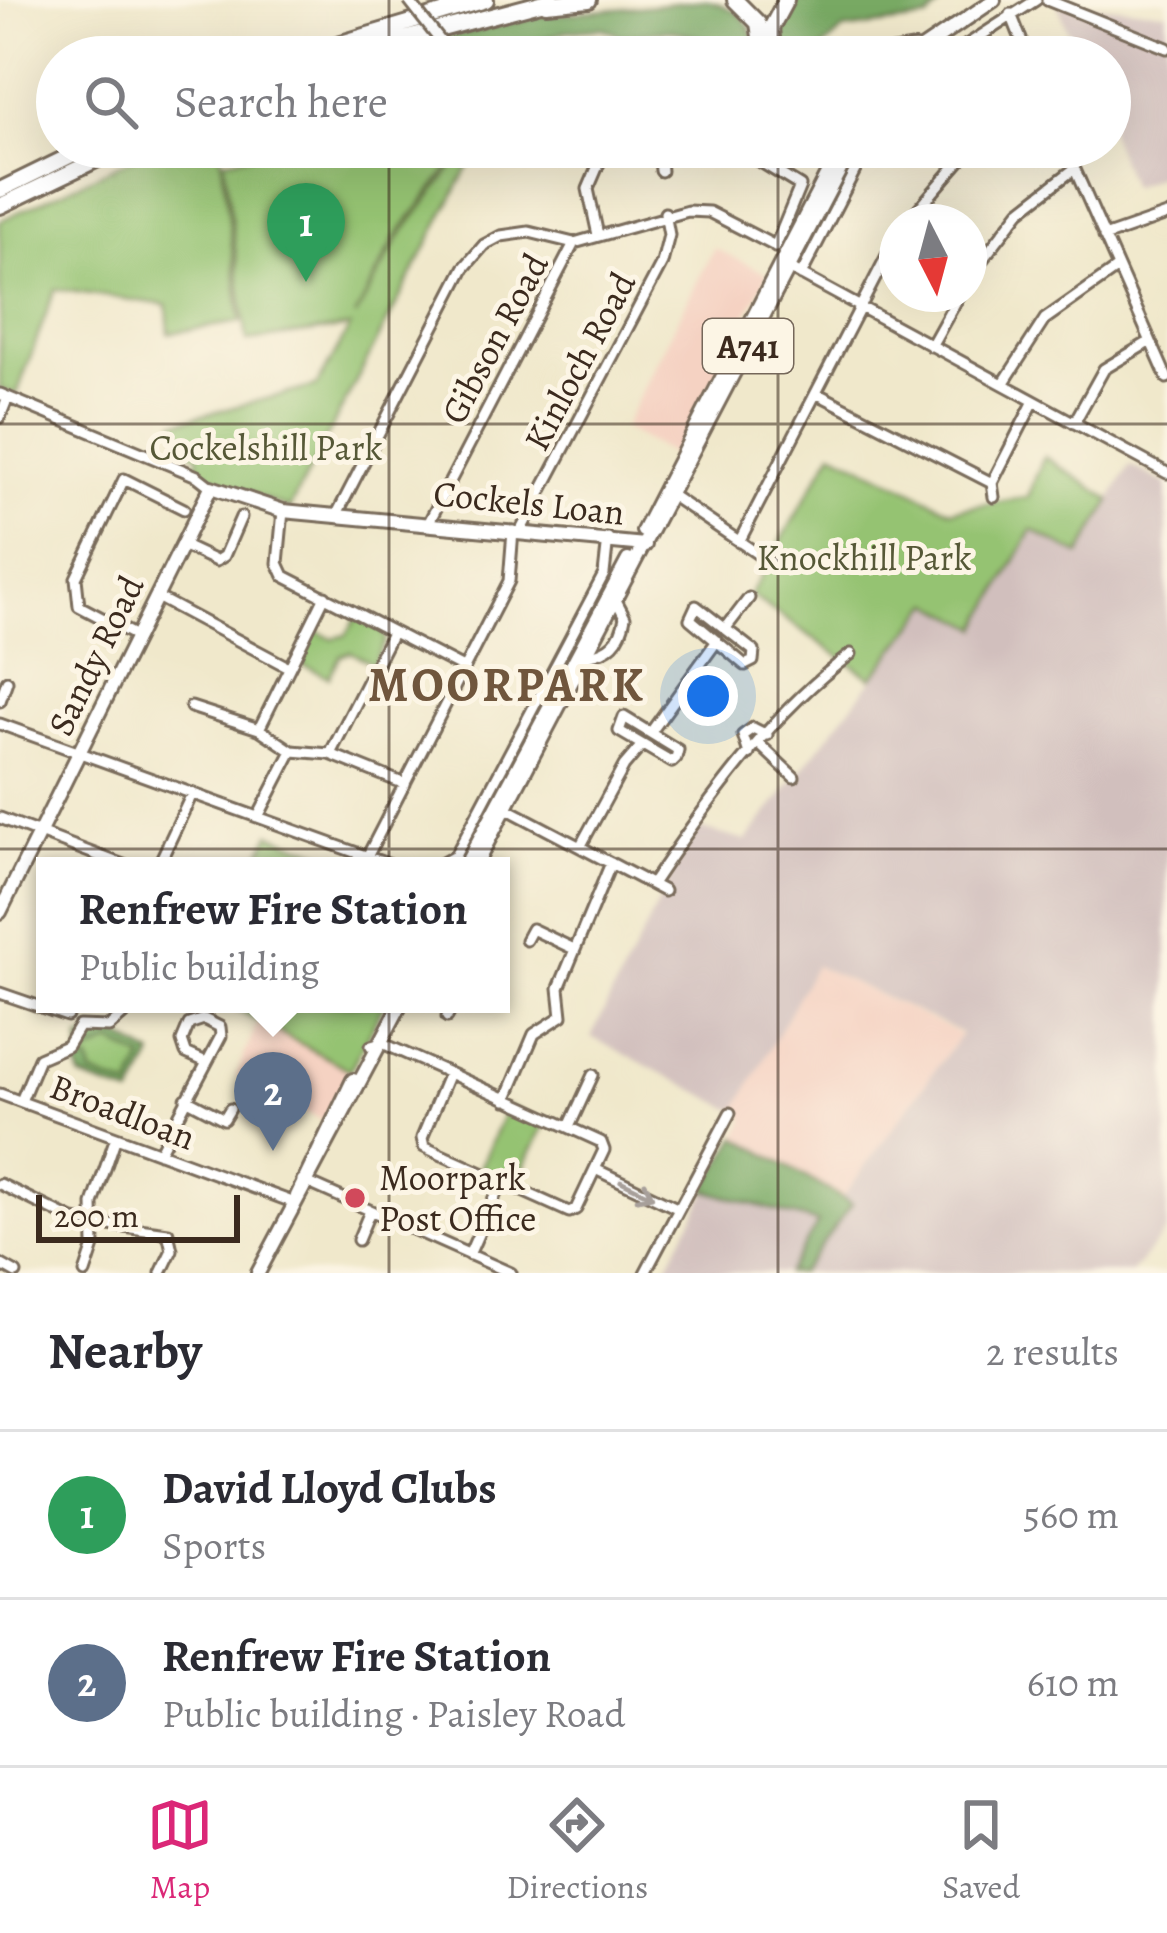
<!DOCTYPE html>
<html lang="en">
<head>
<meta charset="utf-8">
<style>
  body { margin:0; font-family:Alegreya,serif; background:#f2f2f3; color:#2b2b33 }
  .compass { position:absolute; left:879px; top:204px; width:108px; height:108px; border-radius:50%; background:#fff; box-shadow:0 12px 48px #0002; rotate:174deg }
  .scale { position:absolute; left:36px; bottom:30px; width:204px; box-sizing:border-box; padding-left:12px; border:6px solid #3b2a1e; border-top:0; font-size:33px; line-height:42px; white-space:nowrap; color:#3b2a1e; -webkit-text-stroke:9px #fcf5e5; paint-order:stroke }
  .you { position:absolute; left:708px; top:696px; width:42px; height:42px; margin:-30px; border:9px solid #fff; border-radius:50%; background:#1a73e8; box-shadow:0 0 0 18px #1a73e833 }
  .badge { display:grid; place-items:center; width:78px; height:78px; border-radius:50%; background:#db2777; color:#fff; font-size:39px; font-weight:700 }
  .pin { position:absolute; translate:-50% -99px; filter:drop-shadow(0 3px 6px #0008) }
  .pin::after { content:''; position:absolute; top:63px; width:42px; height:36px; background:inherit; clip-path:polygon(0 0,100% 0,50% 100%) }
  .popup { position:absolute; left:36px; top:857px; width:474px; height:156px; box-sizing:border-box; display:grid; place-content:center; border-radius:0px; background:#fff; filter:drop-shadow(0 3px 9px #0005); font-size:39px; white-space:nowrap; color:#7c7c81 }
  .popup b { font-size:45px; color:#2b2b33 }
  .popup::after { content:''; position:absolute; left:50%; top:100%; margin-left:-24px; border:24px solid transparent; border-top-color:#fff }
  .list { margin:0; padding:0; list-style:none }
  h2 { display:flex; justify-content:space-between; align-items:center; height:156px; margin:0; padding:0 48px; font-size:51px }
  h2 small { font-size:39px; font-weight:400; color:#7c7c81 }
  .list li { display:grid; grid-template-columns:78px 1fr auto; gap:36px; align-items:center; box-sizing:border-box; height:168px; padding:0 48px; border-top:3px solid #e1e1e2 }
  .list b { display:block; font-size:45px; white-space:nowrap }
  .list p { margin:0; font-size:39px; white-space:nowrap; color:#7c7c81 }
  .list em { font-size:39px; font-style:normal; color:#7c7c81 }
  .icon { flex:none; width:66px; height:66px; fill:none; stroke:currentColor; stroke-width:2; stroke-linecap:round; stroke-linejoin:round }
  .map { position:relative; flex:none; width:1167px; height:1273px; overflow:hidden }
  .search { position:absolute; background:#fff; box-shadow:0 12px 48px #0002; left:36px; right:36px; top:36px; height:132px; display:flex; align-items:center; gap:30px; box-sizing:border-box; padding:0 42px; border-radius:66px; color:#7c7c81; font-size:45px }
  .sheet { height:492px; background:#fff }
  nav { display:flex; justify-content:space-around; align-items:center; box-sizing:border-box; height:168px; border-top:3px solid #e1e1e2; background:#fff; font-size:33px; color:#7c7c81 }
  nav a { display:grid; justify-items:center; gap:6px }
  nav .on { color:#db2777 }
  .map>svg:first-child { display:block }
</style>
</head>
<body>
<div class="map">
<svg width="1167" height="1273" viewBox="0 0 1167 1273">
  <rect width="100%" height="100%" fill="#fcf5e5"/>
  <filter id="ink" filterUnits="userSpaceOnUse"><feTurbulence type="fractalNoise" baseFrequency=".00833" numOctaves="2"/><feDisplacementMap in="SourceGraphic" scale="24" xChannelSelector="R" yChannelSelector="G"/><feConvolveMatrix kernelMatrix="1 2 1 2 8 2 1 2 1" color-interpolation-filters="sRGB"/></filter>
  <filter id="wash" filterUnits="userSpaceOnUse"><feTurbulence type="fractalNoise" baseFrequency=".004" numOctaves="4" result="noise"/><feDisplacementMap in="SourceGraphic" scale="48" xChannelSelector="R" yChannelSelector="G"/><feGaussianBlur stdDeviation="2.7" result="paint"/><feColorMatrix in="noise" values="0 0 0 0 0 0 0 0 0 0 0 0 0 0 0 0 0 1.4 0 .05"/><feComposite in="paint" operator="in"/></filter>
  <g filter="url(#wash)">
    <rect width="100%" height="100%" fill="#f0e8cb"/>
    <path fill="#f5d2c2" d="M714,248L768,274L674,456L623,428Z
      M815,965L961,1034L842,1198L737,1137L746,1120L736,1111Z
      M258,1021L350,1070L323,1121L236,1076Z"/>
    <path fill="#d1bfbd" d="M1056,1L1167,12V173L1131,187L1110,134V57H1079Z
      M1130,465L1167,484V1230L1131,1273H663L737,1137L842,1198L962,1033L815,965L736,1111L591,1037L696,827L746,841L932,603L980,627L1032,529L1080,554Z"/>
    <path fill="#95c372" stroke="#687648" stroke-width="3" d="M156,147H220L241,322L169,333L167,305L55,289L17,394L0,389V221Z
      M292,147H444L457,157L395,238L355,317L399,238L459,159L470,164L289,509L195,470L199,456L184,449L175,422L317,386L350,327L247,341L224,160Z
      M833,451L951,510L1028,497L1044,456L1111,500L1080,555L1032,530L979,628L932,603L872,678L750,595Z
      M357,617L382,629L385,641L373,664L351,652L340,656L329,677L297,662L312,629L332,639L346,635Z
      M270,834L357,866H254Z
      M226,1004H384L350,1070Z
      M110,1031L153,1056L132,1096L81,1078L80,1039Z
      M507,1106L545,1123L516,1184L480,1168Z"/>
    <path fill="#78a964" stroke="#5a6a41" stroke-width="3" d="M707,0C734,8 748,15 756,43L745,50L670,30L622,36L602,28L567,31L510,50L507,57H461L443,38L544,16Z
      M796,0H966L942,4L928,19L843,30L821,50L778,57L782,13Z
      M110,1031L153,1056L132,1096L81,1078L77,1065L89,1061L92,1075L130,1088L143,1059L112,1043L82,1057L80,1039Z
      M737,1137L852,1204L800,1273H787L818,1223L705,1190Z"/>
  </g>
  <g filter="url(#ink)">
    <g fill="none" stroke-linecap="round" stroke-linejoin="round">
      <defs>
        <path id="minor" d="M1047,0L1167,48
          M1011,14L1028,57
          M445,47L454,57
          M620,57L673,44L739,57
          M948,57L1036,0
          M659,147L661,171
          M736,147L800,186L775,247
          M1065,147L1167,378
          M907,222L972,147
          M598,235L588,189L606,147
          M1104,237L1167,215
          M785,266L1167,473
          M801,275L867,147
          M969,277L1020,211L1074,169
          M931,346L960,294
          M1003,384L1045,319L1116,269
          M816,393L992,483
          M0,394L197,476L211,487
          M0,417L8,397
          M1074,423L1104,369L1149,342
          M668,493L774,565L778,560
          M994,497L992,483L1034,401
          M283,511L278,563L284,576L463,668
          M337,514L464,268L484,245L501,236L529,232L574,243L688,211L709,212L775,246
          M429,522L574,243
          M521,530L662,263L669,235L665,213
          M739,542L897,236
          M182,545L216,561L224,556L241,517
          M157,597L288,667
          M696,606L754,651L753,661L745,665L690,619Z
          M726,628L749,598
          M138,637L79,606L76,578L124,479L184,509
          M586,656C610,652 621,641 625,617L616,600
          M0,701L7,681
          M191,707L259,729L292,751L330,754L405,784
          M624,717L678,750L676,758L672,762L619,731Z
          M0,724L393,866
          M259,729L325,596
          M651,732L717,641
          M759,744L794,777
          M330,754L392,633
          M749,754L743,735L753,728L767,735
          M502,806L664,891
          M258,817L292,751
          M0,818L126,866
          M580,847L624,766L642,745
          M367,857L509,581L513,531
          M158,866L192,794
          M437,866L455,856L604,574L608,538
          M652,884C707,802 771,713 851,654
          M526,940L532,929L574,949
          M0,993L67,1016
          M447,1017L454,1004
          M79,1026L109,1027L135,1004
          M371,1046L382,1043L449,1073
          M449,1073L601,1142L604,1150L576,1209L569,1212L424,1147L422,1138Z
          M0,1094L295,1203
          M186,1099L224,1119L230,1109
          M506,1100L534,1034L562,1016L559,988L611,863
          M21,1101L39,1058L67,1046L79,1026
          M569,1127L593,1075
          M159,1153L221,1036L220,1027L204,1019L189,1024L182,1041L186,1053L204,1061
          M595,1169L679,1209
          M302,1180L511,1273
          M0,1184L73,1220L168,1233L172,1250L161,1273
          M358,1240L370,1211
          M469,1255L501,1182
          M0,1264L16,1273
          M85,1273L94,1246L93,1204L116,1137
          M645,1273L730,1113"/>
        <path id="major" d="M866,57L916,49
          M910,57L994,0
          M643,531L841,147
          M465,866L628,560
          M475,866L852,147
          M0,912L211,487L283,511L645,545
          M297,1196L353,1080
          M258,1273L401,1004"/>
        <path id="highway" d="M735,0L758,23L763,57
          M546,4L589,0
          M294,57L486,0
          M335,57L552,0
          M774,57L771,28L786,0
          M0,190L88,147
          M0,206L123,147"/>
      </defs>
      <use href="#minor" stroke="#7a6c5b" stroke-width="15"/>
      <use href="#major" stroke="#7a6c5b" stroke-width="18"/>
      <use href="#highway" stroke="#7a6c5b" stroke-width="20"/>
      <use href="#minor" stroke="#fff" stroke-width="9"/>
      <use href="#major" stroke="#fff" stroke-width="12"/>
      <use href="#highway" stroke="#fff" stroke-width="14"/>
      <defs>
        <path id="minor-bridge" d="M409,1L445,47"/>
      </defs>
      <use href="#minor-bridge" stroke="#7a6c5b" stroke-width="15" stroke-linecap="butt"/>
      <use href="#minor-bridge" stroke="#fff" stroke-width="9"/>
    </g>
    <defs><path id="oneway-shaft" d="M-6 0H5M1.5-3L5.5 0L1.5 3" fill="none" stroke-width="1.6" stroke-linecap="round" stroke-linejoin="round" transform="scale(3)"/></defs>
    <use stroke="#a79f9a" href="#oneway-shaft" transform="translate(637 1189) rotate(26)"/>
  </g>
  <path fill="none" stroke="#3b2a1e" stroke-width="3" stroke-opacity="0.55" d="M389,0V57M778,0V57M389,147V1273M778,147V1273M0,424H1167M0,849H1167"/>
  <circle fill="#d1495b" stroke="#fcf5e5" stroke-width="4.5" cx="355" cy="1198" r="12"/>
  <g text-anchor="middle" stroke-width="10" stroke-linejoin="round" paint-order="stroke">
    <rect fill="#fcf5e5" stroke="#75675a" stroke-width="3" x="703" y="319" width="90" height="54" rx="9"/>
    <g font-size="33" font-weight="bold" fill="#3b2a1e">
      <text x="748" y="358">A741</text>
    </g>
    <g font-size="36" fill="#3b2a1e" stroke="#fcf5e5">
      <text transform="translate(494 338) rotate(-62)" y="13">Gibson Road</text>
      <text transform="translate(579 361) rotate(-62)" y="13">Kinloch Road</text>
      <text transform="translate(529 502) rotate(6)" y="13">Cockels Loan</text>
      <text transform="translate(95 655) rotate(-64)" y="13">Sandy Road</text>
      <text transform="translate(123 1111) rotate(21)" y="13">Broadloan</text>
    </g>
    <g font-size="36" fill="#565837" stroke="#fcf5e5">
      <text x="266" y="460">Cockelshill Park</text>
      <text x="864" y="570">Knockhill Park</text>
    </g>
    <g font-size="36" fill="#3b2a1e" stroke="#fcf5e5" text-anchor="start">
      <text x="379" y="1190">Moorpark<tspan x="379" dy="41">Post Office</tspan></text>
    </g>
    <g font-size="48" font-weight="bold" letter-spacing="3" fill="#70563d" stroke="#fcf5e5">
      <text x="507" y="701">MOORPARK</text>
    </g>
  </g>
</svg>
<svg class="compass" viewBox="-18 -18 36 36"><path d="M0-13l5 13h-10z" fill="#e53935"/><path d="M0 13l5-13h-10z" fill="#7c7c81"/></svg>
<div class="scale">200 m</div>
<div class="you"></div>
<div class="pin badge" style="left:306px;top:282px;background:#2e9e5b">1</div>
<div class="pin badge" style="left:273px;top:1151px;background:#5c6f8a">2</div>
<div class="popup"><b>Renfrew Fire Station</b>Public building</div>
<div class="search"><svg class="icon" aria-label="search" viewBox="0 0 24 24"><circle cx="10" cy="10" r="6"/><path d="M15 15l6 6"/></svg>Search here</div>
</div>
<section class="sheet">
<h2>Nearby<small>2 results</small></h2>
<ul class="list">
<li><span class="badge" style="background:#2e9e5b">1</span><div><b>David Lloyd Clubs</b><p>Sports</p></div><em>560 m</em></li>
<li><span class="badge" style="background:#5c6f8a">2</span><div><b>Renfrew Fire Station</b><p>Public building · Paisley Road</p></div><em>610 m</em></li>
</ul>
</section>
<nav>
<a class="on"><svg class="icon" aria-label="map" viewBox="0 0 24 24"><path d="M3 6l6-2 6 2 6-2v14l-6 2-6-2-6 2zM9 4v14M15 6v14"/></svg>Map</a>
<a><svg class="icon" aria-label="directions" viewBox="0 0 24 24"><path d="M12 3l9 9-9 9-9-9zM9 14v-3h6M13 9l2 2-2 2"/></svg>Directions</a>
<a><svg class="icon" aria-label="saved" viewBox="0 0 24 24"><path d="M7 4h10v16l-5-4-5 4z"/></svg>Saved</a>
</nav>
</body>
</html>
